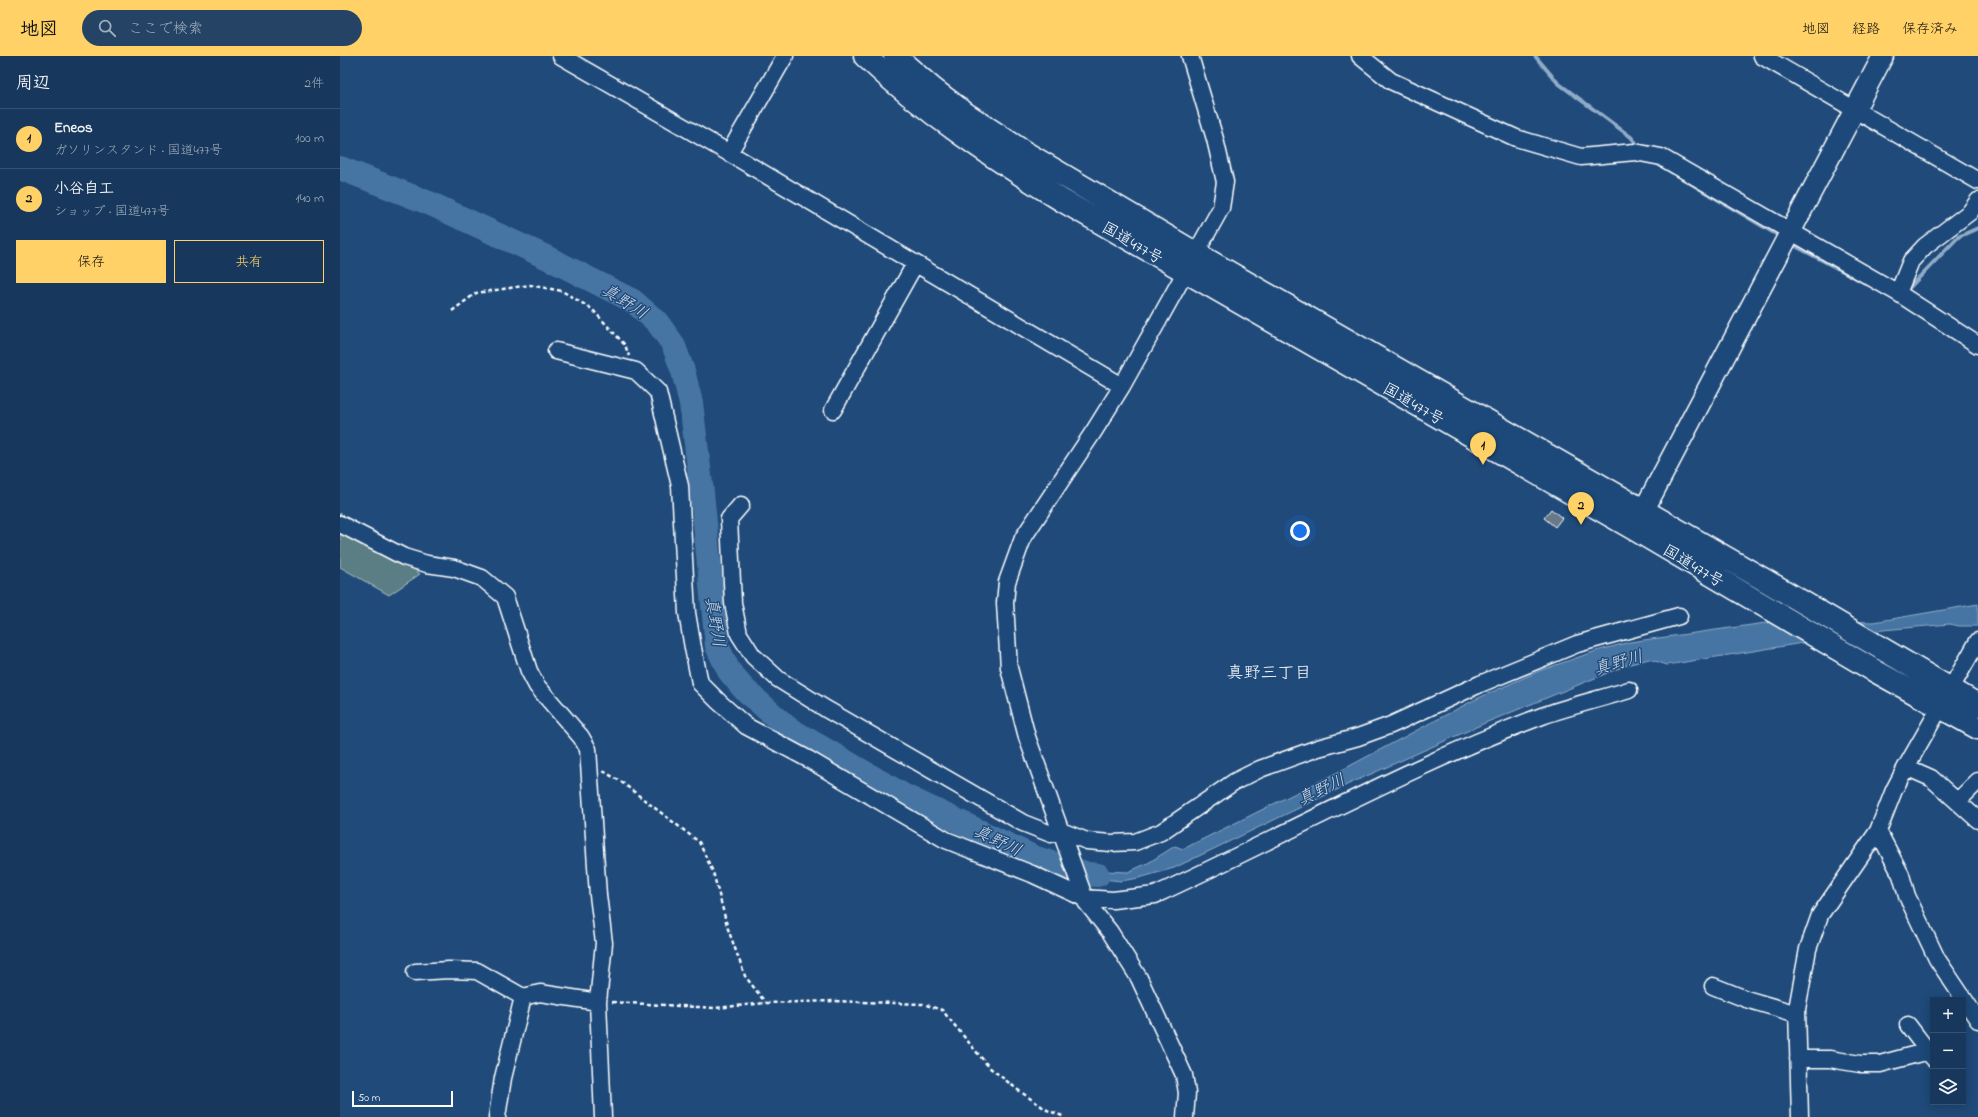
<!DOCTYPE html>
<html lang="ja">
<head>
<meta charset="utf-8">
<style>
  body { margin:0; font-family:"Indie Flower","Klee One",sans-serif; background:#244365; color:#f1f3f6 }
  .controls { position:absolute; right:12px; bottom:12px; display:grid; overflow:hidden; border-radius:0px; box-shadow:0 2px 10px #0003 }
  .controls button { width:36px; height:36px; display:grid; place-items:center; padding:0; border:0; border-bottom:1px solid #365272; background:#17385c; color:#f1f3f6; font:20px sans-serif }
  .scale { position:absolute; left:12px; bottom:10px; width:101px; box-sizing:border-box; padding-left:4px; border:2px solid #fff; border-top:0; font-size:11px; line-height:14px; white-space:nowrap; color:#fff; -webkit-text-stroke:3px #1f4a7a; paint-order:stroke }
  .you { position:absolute; left:960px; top:475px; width:14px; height:14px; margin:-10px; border:3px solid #fff; border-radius:50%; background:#1a73e8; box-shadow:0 0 0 6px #1a73e833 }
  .badge { display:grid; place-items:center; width:26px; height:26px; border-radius:50%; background:#ffd166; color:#111; font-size:13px; font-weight:700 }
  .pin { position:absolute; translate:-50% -33px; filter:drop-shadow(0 1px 2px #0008) }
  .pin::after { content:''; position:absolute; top:21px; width:14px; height:12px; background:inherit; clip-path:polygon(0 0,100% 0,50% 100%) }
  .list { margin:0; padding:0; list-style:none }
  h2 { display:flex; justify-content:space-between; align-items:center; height:52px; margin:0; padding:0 16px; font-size:17px }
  h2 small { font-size:13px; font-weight:400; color:#9eacbb }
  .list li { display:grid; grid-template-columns:26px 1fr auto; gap:12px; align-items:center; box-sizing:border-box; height:60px; padding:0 16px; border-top:1px solid #365272 }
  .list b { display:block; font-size:15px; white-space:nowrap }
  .list p { margin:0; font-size:13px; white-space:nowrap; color:#9eacbb }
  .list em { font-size:13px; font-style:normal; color:#9eacbb }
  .actions { display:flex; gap:8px; padding:12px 16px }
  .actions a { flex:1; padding:9px 0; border:1px solid #ffd166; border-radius:0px; text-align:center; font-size:14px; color:#ffd166 }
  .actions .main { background:#ffd166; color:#111 }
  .icon { flex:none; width:22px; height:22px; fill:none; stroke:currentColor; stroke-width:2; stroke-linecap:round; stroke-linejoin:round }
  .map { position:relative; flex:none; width:1638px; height:1061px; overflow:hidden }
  header { display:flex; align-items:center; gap:24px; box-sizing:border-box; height:56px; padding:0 20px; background:#ffd166; color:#111 }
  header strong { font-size:19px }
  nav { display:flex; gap:22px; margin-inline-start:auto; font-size:14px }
  .search { width:280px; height:36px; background:#244365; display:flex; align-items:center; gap:10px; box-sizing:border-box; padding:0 14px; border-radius:22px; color:#9eacbb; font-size:15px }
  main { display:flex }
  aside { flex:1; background:#17385c }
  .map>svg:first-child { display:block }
</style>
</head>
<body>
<header>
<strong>地図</strong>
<div class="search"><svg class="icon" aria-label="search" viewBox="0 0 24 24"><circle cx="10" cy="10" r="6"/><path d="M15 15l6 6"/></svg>ここで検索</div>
<nav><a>地図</a><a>経路</a><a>保存済み</a></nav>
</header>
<main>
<aside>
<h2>周辺<small>2件</small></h2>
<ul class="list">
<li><span class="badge">1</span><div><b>Eneos</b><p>ガソリンスタンド · 国道477号</p></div><em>100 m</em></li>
<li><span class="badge">2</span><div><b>小谷自工</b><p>ショップ · 国道477号</p></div><em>140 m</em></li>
</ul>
<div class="actions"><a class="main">保存</a><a>共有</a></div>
</aside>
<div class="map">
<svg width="1638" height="1061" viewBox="0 0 1638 1061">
  <rect width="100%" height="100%" fill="#1f4a7a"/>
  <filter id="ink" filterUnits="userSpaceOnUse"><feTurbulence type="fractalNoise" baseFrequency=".025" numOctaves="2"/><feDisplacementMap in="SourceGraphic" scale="8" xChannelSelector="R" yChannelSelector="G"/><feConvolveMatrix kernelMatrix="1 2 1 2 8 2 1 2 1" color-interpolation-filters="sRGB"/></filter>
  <g filter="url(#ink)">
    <path fill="#5a7e84" stroke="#acbec2" d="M0,457L80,518L49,539L0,511Z"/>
    <path fill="#4775a3" stroke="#91acc8" d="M1638,548V570H1619L1610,568L1543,574L1327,609L1309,603L1287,609L1145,667L1011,727L834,812L799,822L781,825L745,821L742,814L788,816L808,807L835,790L843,793L1000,715L1134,644L1199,615L1256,595L1290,586L1447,564L1534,566Z"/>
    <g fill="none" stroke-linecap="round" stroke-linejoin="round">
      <path stroke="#91acc8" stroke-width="4" d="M1195,0L1218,27L1291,81L1301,93
        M1313,105L1441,181
        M1450,187L1529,229
        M1565,234L1568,233L1618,181L1638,172"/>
      <path stroke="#4775a3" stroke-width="24" d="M0,112L89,147L206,201L293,245L317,266L333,288L343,315L351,347L362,436L377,590L389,615L403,632L448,672L565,740L696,802L748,818L758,819"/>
    </g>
    <path fill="#677887" stroke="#fff" d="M1211,453L1222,462L1215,471L1204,462Z"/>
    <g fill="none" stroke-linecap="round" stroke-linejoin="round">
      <defs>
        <path id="minor" d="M221,0L389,97L782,330
          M1020,0L1051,25L1176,82L1241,101L1295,96L1321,101L1558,237L1638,289
          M1422,0L1638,125
          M389,97L445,0
          M1558,237L1571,205L1585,190L1630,156L1638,145
          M216,295L296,315L318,336L340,430L347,557L353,592L360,627L379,646L406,670L468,703L606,784L692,818L744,842L773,844L815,839C944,780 1069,710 1202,660C1230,650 1260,643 1289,634
          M493,354L575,208
          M401,449L389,463L393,547L399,578L413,600L438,623L486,653L683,767L711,778L721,775L747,785L771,787L795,786L821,776L894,726L920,713L978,692L1018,681L1051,669L1140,628L1237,588L1339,560
          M0,468L64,501L87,508L114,512L142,522L165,541L189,615L197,630L241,681L248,693L258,839L264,887L258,946L263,1061
          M1566,711L1591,722L1638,764
          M1618,745L1638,725
          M1538,775L1561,819L1567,840L1597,903L1638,964
          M75,916L109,914L137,915L183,941
          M1373,930L1406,943L1457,958
          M1568,969L1593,1002
          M1458,1003H1490L1520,1008H1540L1588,995
          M157,1061L163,1022L183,941L200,937L258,946
          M845,1061L847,1037L844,1019L799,922L770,876L746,846L687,681L669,612L665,547L667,526L683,482L754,375L782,330L881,152L885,126L875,83L850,0
          M1460,1061L1457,953L1468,893L1480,859L1538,775L1554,734L1566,711L1638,585"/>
        <path id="tertiary" d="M1296,469L1543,0"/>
        <path id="trunk" d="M525,0C584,56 653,102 723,145L1294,473L1535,615L1638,672
          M555,0L593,33L626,58L684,96L855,197L1423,523L1638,649"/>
      </defs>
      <use href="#minor" stroke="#fff" stroke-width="19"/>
      <use href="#tertiary" stroke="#fff" stroke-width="23"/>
      <use href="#trunk" stroke="#fff" stroke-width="25"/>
      <path stroke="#fff" stroke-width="2.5" stroke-dasharray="4 3" stroke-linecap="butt" d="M112,255L136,237L190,229L222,235L252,253L285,289L289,300
        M263,715L280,725L359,786L373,816L388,873L405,920L425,946
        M272,946L375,952L426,947L493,945L583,948L602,954L649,1011L678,1034L707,1054L725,1061"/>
      <use href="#minor" stroke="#1f4a7a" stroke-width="16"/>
      <use href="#tertiary" stroke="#1f4a7a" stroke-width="20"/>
      <use href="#trunk" stroke="#1f4a7a" stroke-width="22"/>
    </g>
  </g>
  <g text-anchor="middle" stroke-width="3" stroke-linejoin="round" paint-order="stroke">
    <g font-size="16" fill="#fff" stroke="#1f4a7a">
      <text transform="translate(793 186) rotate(30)" y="6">国道477号</text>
      <text transform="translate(1074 347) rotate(30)" y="6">国道477号</text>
      <text transform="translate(1354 509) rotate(31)" y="6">国道477号</text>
    </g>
    <g font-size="17" font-style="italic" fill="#d1dce8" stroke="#1f4a7a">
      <text transform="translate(285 245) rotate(32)" y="6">真野川</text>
      <text transform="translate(376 566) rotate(81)" y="6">真野川</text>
      <text transform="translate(1278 606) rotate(-16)" y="6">真野川</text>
      <text transform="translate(981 733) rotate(-26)" y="6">真野川</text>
      <text transform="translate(658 784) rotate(26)" y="6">真野川</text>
    </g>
    <g font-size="17" fill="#fff" stroke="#1f4a7a">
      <text x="929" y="622">真野三丁目</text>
    </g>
  </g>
</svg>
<div class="controls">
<button>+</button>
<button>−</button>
<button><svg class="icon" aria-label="layers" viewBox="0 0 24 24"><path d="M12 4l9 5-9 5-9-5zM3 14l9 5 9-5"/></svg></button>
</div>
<div class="scale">50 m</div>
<div class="you"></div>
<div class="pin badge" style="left:1143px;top:409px">1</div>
<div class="pin badge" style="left:1241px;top:469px">2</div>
</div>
</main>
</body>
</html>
